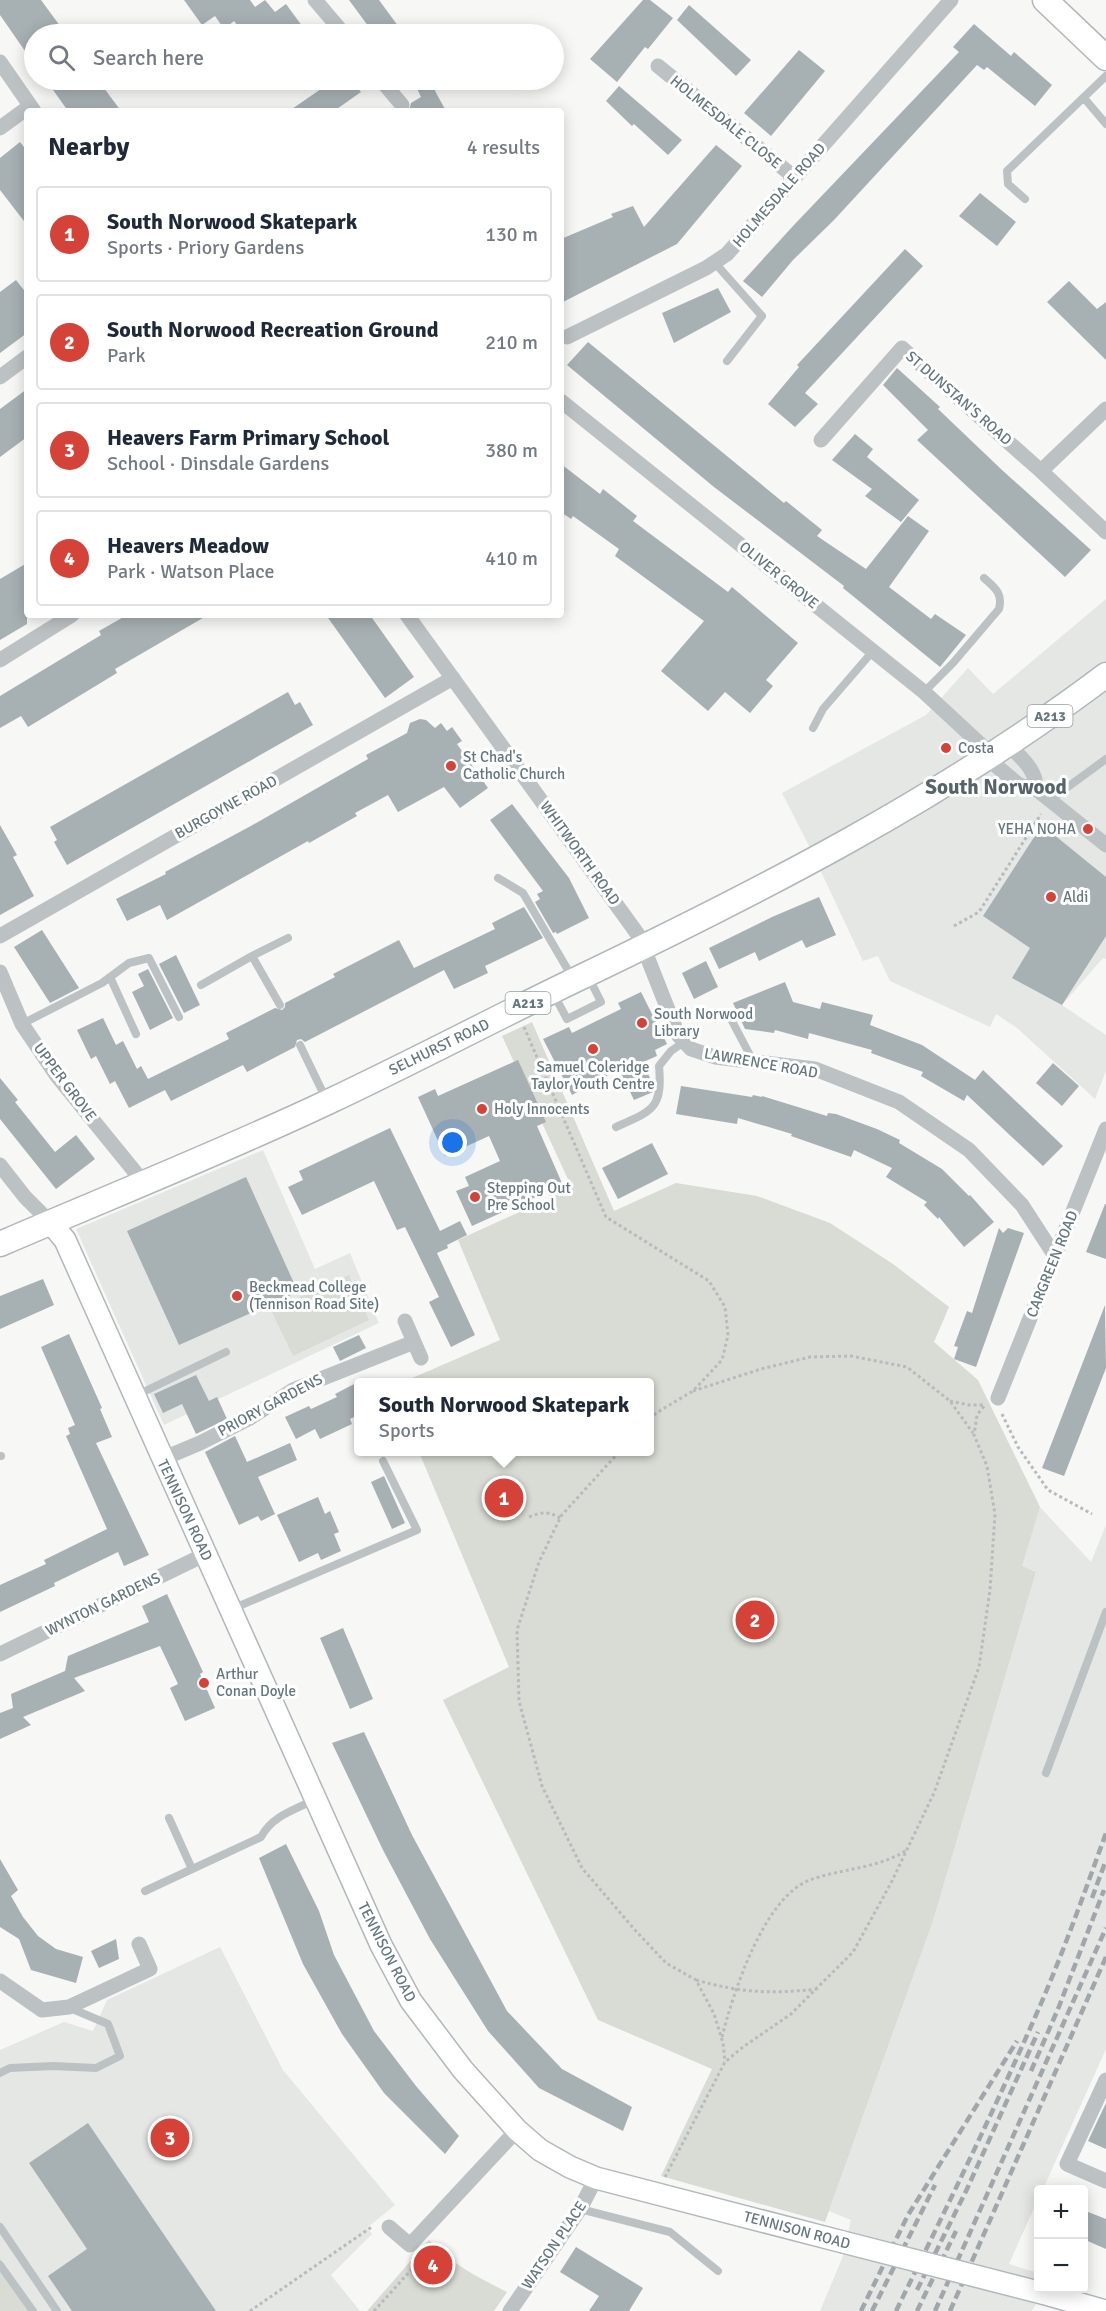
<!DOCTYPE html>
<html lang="en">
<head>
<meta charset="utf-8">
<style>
  body { margin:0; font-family:Signika,sans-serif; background:#f2f2f3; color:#1f2937 }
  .controls { position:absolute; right:18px; bottom:18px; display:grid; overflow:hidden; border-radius:6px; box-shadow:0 3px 15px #0003 }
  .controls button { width:54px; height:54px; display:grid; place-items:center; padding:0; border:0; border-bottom:2px solid #e0e1e3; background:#fff; color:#1f2937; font:30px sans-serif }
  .you { position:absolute; left:453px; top:1143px; width:21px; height:21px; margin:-15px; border:4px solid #fff; border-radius:50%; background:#1a73e8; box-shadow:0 0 0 9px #1a73e833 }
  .badge { display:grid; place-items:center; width:39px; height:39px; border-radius:50%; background:#d44238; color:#fff; font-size:20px; font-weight:700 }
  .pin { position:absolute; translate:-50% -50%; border:3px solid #fff; box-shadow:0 2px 6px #0006 }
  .popup { position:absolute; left:354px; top:1378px; width:300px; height:78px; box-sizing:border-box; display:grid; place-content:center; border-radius:6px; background:#fff; filter:drop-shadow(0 2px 4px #0005); font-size:20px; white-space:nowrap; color:#747a83 }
  .popup b { font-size:22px; color:#1f2937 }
  .popup::after { content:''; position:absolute; left:50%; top:100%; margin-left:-12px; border:12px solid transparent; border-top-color:#fff }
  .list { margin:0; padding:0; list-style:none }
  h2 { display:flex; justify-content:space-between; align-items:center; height:78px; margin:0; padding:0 24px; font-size:26px }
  h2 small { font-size:20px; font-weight:400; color:#747a83 }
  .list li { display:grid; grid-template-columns:39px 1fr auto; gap:18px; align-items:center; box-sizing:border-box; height:96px; margin:0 12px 12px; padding:0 12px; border:2px solid #e0e1e3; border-radius:6px }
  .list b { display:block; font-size:22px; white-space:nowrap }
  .list p { margin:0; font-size:20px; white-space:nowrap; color:#747a83 }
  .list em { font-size:20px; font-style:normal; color:#747a83 }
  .icon { flex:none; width:33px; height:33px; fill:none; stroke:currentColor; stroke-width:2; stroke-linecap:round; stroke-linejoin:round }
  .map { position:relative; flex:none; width:1106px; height:2311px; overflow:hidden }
  .search { position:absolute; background:#fff; box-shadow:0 3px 15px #0003; left:24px; top:24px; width:540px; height:66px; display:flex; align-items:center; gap:15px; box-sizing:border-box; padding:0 21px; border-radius:33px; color:#747a83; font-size:22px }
  .panel { position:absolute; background:#fff; box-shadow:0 3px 15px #0003; left:24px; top:108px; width:540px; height:510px; border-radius:6px }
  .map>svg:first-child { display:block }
</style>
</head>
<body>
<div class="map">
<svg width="1106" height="2311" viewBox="0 0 1106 2311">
  <rect width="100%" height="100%" fill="#f7f7f5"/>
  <path fill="#e5e7e5" d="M1106,599V959L1103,958L1062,1005L1106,1035V1071L1095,1099L1017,1028L996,1014L990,1027L890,981L878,956L863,961L807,842L782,793L926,715L968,668L993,694Z
    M263,1150L315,1269L350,1253L379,1323L164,1425L76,1229Z
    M1040,1507L1091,1562L1106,1525V2049L1043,2189L1038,2190V2199L1009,2264L1038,2273V2288L1042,2293L1032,2311H820L843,2256L851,2220L829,2211L933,1921L1036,1572L1021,1566Z
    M220,1947L283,2070L395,2205L367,2228L372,2234L331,2275L360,2311H37L0,2258V2050L64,2022L93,2031L107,2000Z"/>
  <path fill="#d8dcd4" d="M532,1022L614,1211L676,1183L757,1196L830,1223L893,1264L949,1307L934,1342L978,1380L1040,1507L1022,1566L1036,1572L933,1921L825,2222L661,2176L712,2069L598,2020L443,1700L509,1667L419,1452H650V1382H403L500,1340L458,1240L572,1188L502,1036Z
    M349,1275L369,1320L293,1356L271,1310Z
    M429,2240C450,2263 479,2278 507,2292L494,2311H367Z
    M0,2258L37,2311H0Z"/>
  <path fill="#a7b0b3" d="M0,0H41L66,34H34V64L0,15Z
    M184,0H250L255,7L265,0L275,12L286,4L308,34H244L234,21L224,29L215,16L202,25Z
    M349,0H379L404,34H374Z
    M643,0H650L673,18L648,49L645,47L617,82L590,59Z
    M689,5L751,60L736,76L677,20Z
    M974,24L1011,56L1014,52L1052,85L1035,106L987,67L984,70L977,65L834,220L793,260L762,297L743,281L793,226L959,52L953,47Z
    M799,50L825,71L771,136L744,113Z
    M46,80H98L121,111H68Z
    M334,80H351L361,92L334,111H289Z
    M413,80H429L446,111H409L411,103L421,97Z
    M619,86L682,140L668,155L634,124L632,126L606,101Z
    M20,142L27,151V225L0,190V158Z
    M716,145L742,166L677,244L561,303V239L613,217L611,214L633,206L644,227Z
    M980,193L1016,222L997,246L959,216Z
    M905,249L923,266L805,393L818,404L795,427L768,404L799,367L797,365Z
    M16,280L27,294V333L0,353V292Z
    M1069,281L1097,309L1106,302V360L1047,302Z
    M718,288L731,312L674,343L662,313Z
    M588,342L784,503L786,501L822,530L817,536L866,569L908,516L929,531L889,587L931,619L935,614L966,635L940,667L843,588L844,586L714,487L567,365Z
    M897,368L940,407L938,409L1002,470L1091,550L1065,577L917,440L928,430L883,385Z
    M27,389V437L0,457V409Z
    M855,434L873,449L867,457L919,500L901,522L865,496L872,489L832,460Z
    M561,464L600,494L603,489L637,516L633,521L728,592L732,587L798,643L766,680L773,686L750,713L725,692L708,711L661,671L704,621L615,556L619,549L573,516L571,519L561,512Z
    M27,563V624L0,640V579Z
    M127,615H208L115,669L117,673L28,727L21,716L0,728V696L101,635L99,631Z
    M326,615H370L414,677L385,698Z
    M288,692L295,705L300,702L313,725L67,865L54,842L57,840L50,827Z
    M420,719L426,720L435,728L441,723L447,731L452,727L462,741L457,744L488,788L460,808L444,787L398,812L388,795L355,813L357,816L309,843L308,841L167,920L160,905L127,921L116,899L166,874L165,872L249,827L368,759L366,755L407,733L410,723Z
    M512,804L569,878L589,918L557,934L556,932L553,933L535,902L540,899L537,894L543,891L490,820Z
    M0,825L17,855L13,857L34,896L0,915Z
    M1042,825L1106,877V936L1062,1005L1012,978L1030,948L983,916Z
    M819,897L836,935L806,948L802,940L759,961L755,952L719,969L709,948L772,917Z
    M524,907L543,938L485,966L488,973L454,989L444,970L305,1042L301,1039L297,1040L295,1047L247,1072L243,1065L171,1101L165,1090L129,1108L115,1081L110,1084L96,1056L91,1059L77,1030L103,1018L116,1045L123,1041L137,1069L141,1066L148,1079L229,1039L226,1033L275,1008L282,1010L285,1007V1003L335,977L333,974L399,940L414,968L495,929L492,923Z
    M42,930L79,988L50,1003L14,947Z
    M176,955L200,1005L184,1013L159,964Z
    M706,961L718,987L694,999L682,973Z
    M148,969L173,1018L150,1030L132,992L144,986L138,974Z
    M785,982L793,1002L820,1009L822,1002L873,1015L870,1025L922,1045L975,1080L983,1070L1063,1146L1043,1166L967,1095L964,1101L921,1076L923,1072L871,1053L872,1050L809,1033L808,1039L775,1030L774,1033L745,1029L733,1003Z
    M641,992L667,1044L655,1050L657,1056L643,1062L653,1085V1092L634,1100L619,1069L572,1095L543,1039L569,1027L572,1033L621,1009L618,1003Z
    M518,1060L546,1122L537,1126L565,1190L550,1197L547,1192L472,1226L456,1191L469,1186L465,1177L500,1161L489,1136L445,1156L418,1097L435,1089L438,1096Z
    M1053,1063L1079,1086L1062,1106L1036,1083Z
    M0,1078L18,1100L15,1102L55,1152L76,1135L95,1159L56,1189L0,1119Z
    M681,1086L752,1097L753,1095L762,1097V1096L827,1116L828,1113L836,1114L877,1129L900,1140L899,1143L942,1169L969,1196L970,1195L994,1222L964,1247L939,1217L938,1219L924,1205L927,1202L886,1177L892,1168L854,1150L851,1157L791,1136L792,1134L738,1118L737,1124L676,1114Z
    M390,1128L440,1231L460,1221L467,1235L447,1245L448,1248L437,1253L475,1335L451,1347L429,1302L439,1297L405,1227L397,1230L374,1181L302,1215L288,1187L303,1180L299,1171Z
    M652,1143L668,1174L618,1199L602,1168Z
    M246,1177L298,1292L179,1345L127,1231Z
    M1105,1204H1106V1259L1086,1252Z
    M999,1228L1003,1233L1008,1228L1024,1233L976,1367L954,1359L958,1347L954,1346L967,1311L972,1313Z
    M43,1279L54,1305L0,1329V1296Z
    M1105,1305L1106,1368L1064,1476L1042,1468Z
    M69,1334L102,1408L100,1409L112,1437L96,1443L149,1555L124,1566L118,1552L54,1583L55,1586L0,1612V1585L46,1564L44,1560L107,1529L66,1436L70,1434L68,1428L75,1425L41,1347Z
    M359,1335L366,1348L340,1361L333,1347Z
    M196,1375L209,1401L217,1397L227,1419L196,1434L182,1404L163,1413L154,1394Z
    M358,1382V1415L350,1419L352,1424L320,1439L315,1429L296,1439L285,1417L309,1406L311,1409L337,1397L335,1394Z
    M235,1436L247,1462L290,1443L297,1460L258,1477L275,1514L261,1521L258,1516L239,1525L205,1452Z
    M384,1476L405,1523L392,1529L371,1482Z
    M318,1497L325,1514L330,1511L339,1532L334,1534L341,1551L321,1560L318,1553L299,1562L277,1515Z
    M167,1594L203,1672L200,1674L215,1708L185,1721L170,1688L178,1684L160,1646L74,1678L85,1691L23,1717L31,1725L0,1739V1713L13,1708L11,1694L65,1671L68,1656L149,1622L142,1606Z
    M343,1628L373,1699L350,1709L320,1638Z
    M364,1732L412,1835L507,2011L562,2069L632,2107L623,2131L539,2088L488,2031L430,1939L383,1850L332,1743Z
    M286,1844L319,1911L334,1955L374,2031L416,2086L459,2136L445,2154L384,2093L342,2034L303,1964L259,1858Z
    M0,1859L18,1890L11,1896L23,1917L38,1936L56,1949L83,1957L76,1983L31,1970L19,1939L0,1927Z
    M116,1939L119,1959L99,1968L91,1951Z
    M1106,2103V2149L1088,2141Z
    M88,2123L216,2311H72L48,2276L87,2249L29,2163Z
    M1083,2210L1106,2219V2249L1083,2239Z
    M576,2247L643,2288L629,2311H589L599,2296L560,2272Z"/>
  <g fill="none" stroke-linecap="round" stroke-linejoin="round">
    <defs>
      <path id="secondary" d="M50,1222L65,1240L381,1945L411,2001L463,2070L517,2130L540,2150L570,2167L596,2178L843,2242
        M1042,2293L1105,2311"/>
      <path id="primary" d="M1045,0L1106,58
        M0,1244C109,1197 220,1153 328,1102C411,1063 492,1020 575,980C759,892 943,798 1106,675"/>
    </defs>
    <use href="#secondary" stroke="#b1b8bb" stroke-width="24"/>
    <use href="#primary" stroke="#b0b6b9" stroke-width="27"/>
    <path stroke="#b7bbbd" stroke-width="3" stroke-dasharray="3 3" stroke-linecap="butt" d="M954,926L979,912L1041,814
      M524,1027L606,1217L709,1281L725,1307L728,1335L722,1360L693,1391L656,1413L650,1420
      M693,1391L761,1369L810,1357L851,1356L907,1367L950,1401L973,1433
      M950,1401L969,1405H983
      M1002,1414L1018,1447L1048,1490L1092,1514
      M619,1452L561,1516L539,1562L517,1630L519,1701L542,1786L582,1868L635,1930L666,1963L696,1980L714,2014L723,2043L725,2062
      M529,1517C541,1512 549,1511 560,1518
      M696,1980C743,1993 769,1994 818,1989
      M722,2037C733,1993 764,1897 810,1880C843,1868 877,1869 907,1850
      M665,2177L725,2062L743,2047L791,2014L853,1952L891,1883L934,1793L979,1667L990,1590L995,1514L987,1466L974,1435L977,1415L985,1405
      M250,2311L373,2226
      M374,2311L421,2259"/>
    <path stroke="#bcc2c4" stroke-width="8" d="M1084,98L1106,124
      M1025,199L1008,184L1007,171L1106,76
      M715,263L762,316L727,361
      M924,692L953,663L999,609C1003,593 995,588 984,578
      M813,728L823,709L873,651
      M1050,800L1106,759
      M498,878L523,893L572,977
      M252,956L288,938
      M110,977L136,1034
      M201,985L252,956L280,1005
      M553,993L567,1019L601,1002L588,976
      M732,1021L753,1061
      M22,1024L102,983L129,963L149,958L179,1017
      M300,1045L327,1101
      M616,1127C652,1111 663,1109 659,1066L671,1051L684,1042
      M135,1396L226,1352
      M0,1456H1
      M232,1609L417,1530L383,1461
      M1046,1773L1106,1612
      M169,1818L192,1869
      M145,1891L261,1837C272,1816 294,1810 314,1800
      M0,2073L10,2068L53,2066L96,2068L120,2056L108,2024L70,2008
      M580,2209L670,2232L718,2271
      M0,2227L57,2311
      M0,2265L33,2311"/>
    <path stroke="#bcc2c4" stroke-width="15" d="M315,0L344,34
      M0,62L34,111
      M658,66L794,177
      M381,80L402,105
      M0,128L30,106
      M567,337L706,268L727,254L951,0
      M0,377L27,357
      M561,401L924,692L992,755
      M821,440L902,348L1041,471L1106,532
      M1041,471L1106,409
      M407,615L639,936L678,1035L691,1049L715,1057L815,1069L899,1102L969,1150L1022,1205L1055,1256
      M0,660L72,615
      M1008,744C1021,758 1037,770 1036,789
      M987,758L1019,785L1036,789L1106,845
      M0,936L453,678
      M0,972L22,1024L57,1076L144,1183
      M0,1165L25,1197L50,1222
      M405,1321L421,1358
      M998,1398L1106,1129
      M162,1459L200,1443L250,1418L293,1390L414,1342
      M0,1654L206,1554
      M0,1981L42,2010L69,2007L150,1969L139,1944
      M1106,2080L1067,2164L1106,2181
      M389,2227L410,2245L517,2130
      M510,2311L580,2209L596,2178"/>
    <use href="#secondary" stroke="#fff" stroke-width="21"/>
    <use href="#primary" stroke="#fff" stroke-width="24"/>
    <path stroke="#9fa7aa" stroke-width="4.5" stroke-dasharray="9 4.5" stroke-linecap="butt" d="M1092,1898L1106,1860
      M1031,2071L1058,2009L1104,1890
      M917,2290L967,2189L1038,2032
      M861,2311L908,2215L1017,2041
      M872,2311L935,2185
      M896,2311C944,2213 992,2115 1036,2015C1062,1956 1084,1894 1106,1833
      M917,2311L956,2231
      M935,2311L1106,1928
      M950,2311L1106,1957"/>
    <defs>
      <path id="secondary-bridge" d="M843,2242L1042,2293"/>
    </defs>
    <use href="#secondary-bridge" stroke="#b1b8bb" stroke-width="24" stroke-linecap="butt"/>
    <use href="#secondary-bridge" stroke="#fff" stroke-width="21"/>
  </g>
  <g fill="#d44238" stroke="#fff" stroke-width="2">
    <circle cx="946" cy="748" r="6"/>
    <circle cx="451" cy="766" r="6"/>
    <circle cx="1088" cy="829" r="6"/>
    <circle cx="1051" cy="897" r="6"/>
    <circle cx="642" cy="1023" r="6"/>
    <circle cx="593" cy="1049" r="6"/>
    <circle cx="482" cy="1109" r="6"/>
    <circle cx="475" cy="1197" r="6"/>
    <circle cx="237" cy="1296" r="6"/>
    <circle cx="204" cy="1683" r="6"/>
  </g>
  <g text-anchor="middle" stroke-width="6" stroke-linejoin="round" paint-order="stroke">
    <g fill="#fff" stroke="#93a0a4" stroke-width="1.5">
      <rect x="1027.5" y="705" width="45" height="22" rx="4.5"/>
      <rect x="505.5" y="992" width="45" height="22" rx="4.5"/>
    </g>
    <g font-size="14" font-weight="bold" fill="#65777d">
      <text x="1050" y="721">A213</text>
      <text x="528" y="1008">A213</text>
    </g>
    <g font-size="15" fill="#65777d" stroke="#fff">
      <text transform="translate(726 122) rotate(39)" y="5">HOLMESDALE CLOSE</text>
      <text transform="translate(779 195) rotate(-49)" y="5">HOLMESDALE ROAD</text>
      <text transform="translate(959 398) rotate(41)" y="5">ST DUNSTAN'S ROAD</text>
      <text transform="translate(779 575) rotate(39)" y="5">OLIVER GROVE</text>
      <text transform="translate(226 807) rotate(-29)" y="5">BURGOYNE ROAD</text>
      <text transform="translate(580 853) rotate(54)" y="5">WHITWORTH ROAD</text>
      <text transform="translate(439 1047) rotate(-26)" y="5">SELHURST ROAD</text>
      <text transform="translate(761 1063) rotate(10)" y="5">LAWRENCE ROAD</text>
      <text transform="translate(65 1082) rotate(53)" y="5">UPPER GROVE</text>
      <text transform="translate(1052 1264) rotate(-68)" y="5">CARGREEN ROAD</text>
      <text transform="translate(270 1405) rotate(-28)" y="5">PRIORY GARDENS</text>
      <text transform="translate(185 1510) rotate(65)" y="5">TENNISON ROAD</text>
      <text transform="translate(103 1604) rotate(-26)" y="5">WYNTON GARDENS</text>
      <text transform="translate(387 1952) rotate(63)" y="5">TENNISON ROAD</text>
      <text transform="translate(797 2230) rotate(15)" y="5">TENNISON ROAD</text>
      <text transform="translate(554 2245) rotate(-56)" y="5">WATSON PLACE</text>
    </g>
    <g font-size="15" fill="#65777d" stroke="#fff" text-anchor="start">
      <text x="958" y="753">Costa</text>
      <text x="463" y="762">St Chad's<tspan x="463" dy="17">Catholic Church</tspan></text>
      <text x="1076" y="834" text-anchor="end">YEHA NOHA</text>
      <text x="1063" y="902">Aldi</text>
      <text x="654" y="1019">South Norwood<tspan x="654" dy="17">Library</tspan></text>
      <text x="593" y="1072" text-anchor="middle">Samuel Coleridge<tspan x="593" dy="17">Taylor Youth Centre</tspan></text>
      <text x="494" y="1114">Holy Innocents</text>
      <text x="487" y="1193">Stepping Out<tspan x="487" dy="17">Pre School</tspan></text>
      <text x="249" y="1292">Beckmead College<tspan x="249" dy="17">(Tennison Road Site)</tspan></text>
      <text x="216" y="1679">Arthur<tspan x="216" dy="17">Conan Doyle</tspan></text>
    </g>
    <g font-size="21" font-weight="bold" fill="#566469" stroke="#fff">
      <text x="996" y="794">South Norwood</text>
    </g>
  </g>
</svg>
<div class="controls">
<button>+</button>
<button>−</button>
</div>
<div class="you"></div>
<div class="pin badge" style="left:504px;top:1498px">1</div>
<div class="popup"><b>South Norwood Skatepark</b>Sports</div>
<div class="pin badge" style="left:755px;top:1620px">2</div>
<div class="pin badge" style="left:170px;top:2138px">3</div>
<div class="pin badge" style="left:433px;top:2265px">4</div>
<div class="search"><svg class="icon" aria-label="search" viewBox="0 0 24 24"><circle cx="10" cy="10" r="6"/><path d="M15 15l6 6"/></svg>Search here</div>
<section class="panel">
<h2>Nearby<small>4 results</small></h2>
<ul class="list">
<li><span class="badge">1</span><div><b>South Norwood Skatepark</b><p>Sports · Priory Gardens</p></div><em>130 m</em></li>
<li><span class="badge">2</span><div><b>South Norwood Recreation Ground</b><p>Park</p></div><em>210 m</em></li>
<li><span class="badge">3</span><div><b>Heavers Farm Primary School</b><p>School · Dinsdale Gardens</p></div><em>380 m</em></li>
<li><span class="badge">4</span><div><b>Heavers Meadow</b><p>Park · Watson Place</p></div><em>410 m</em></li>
</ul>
</section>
</div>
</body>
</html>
